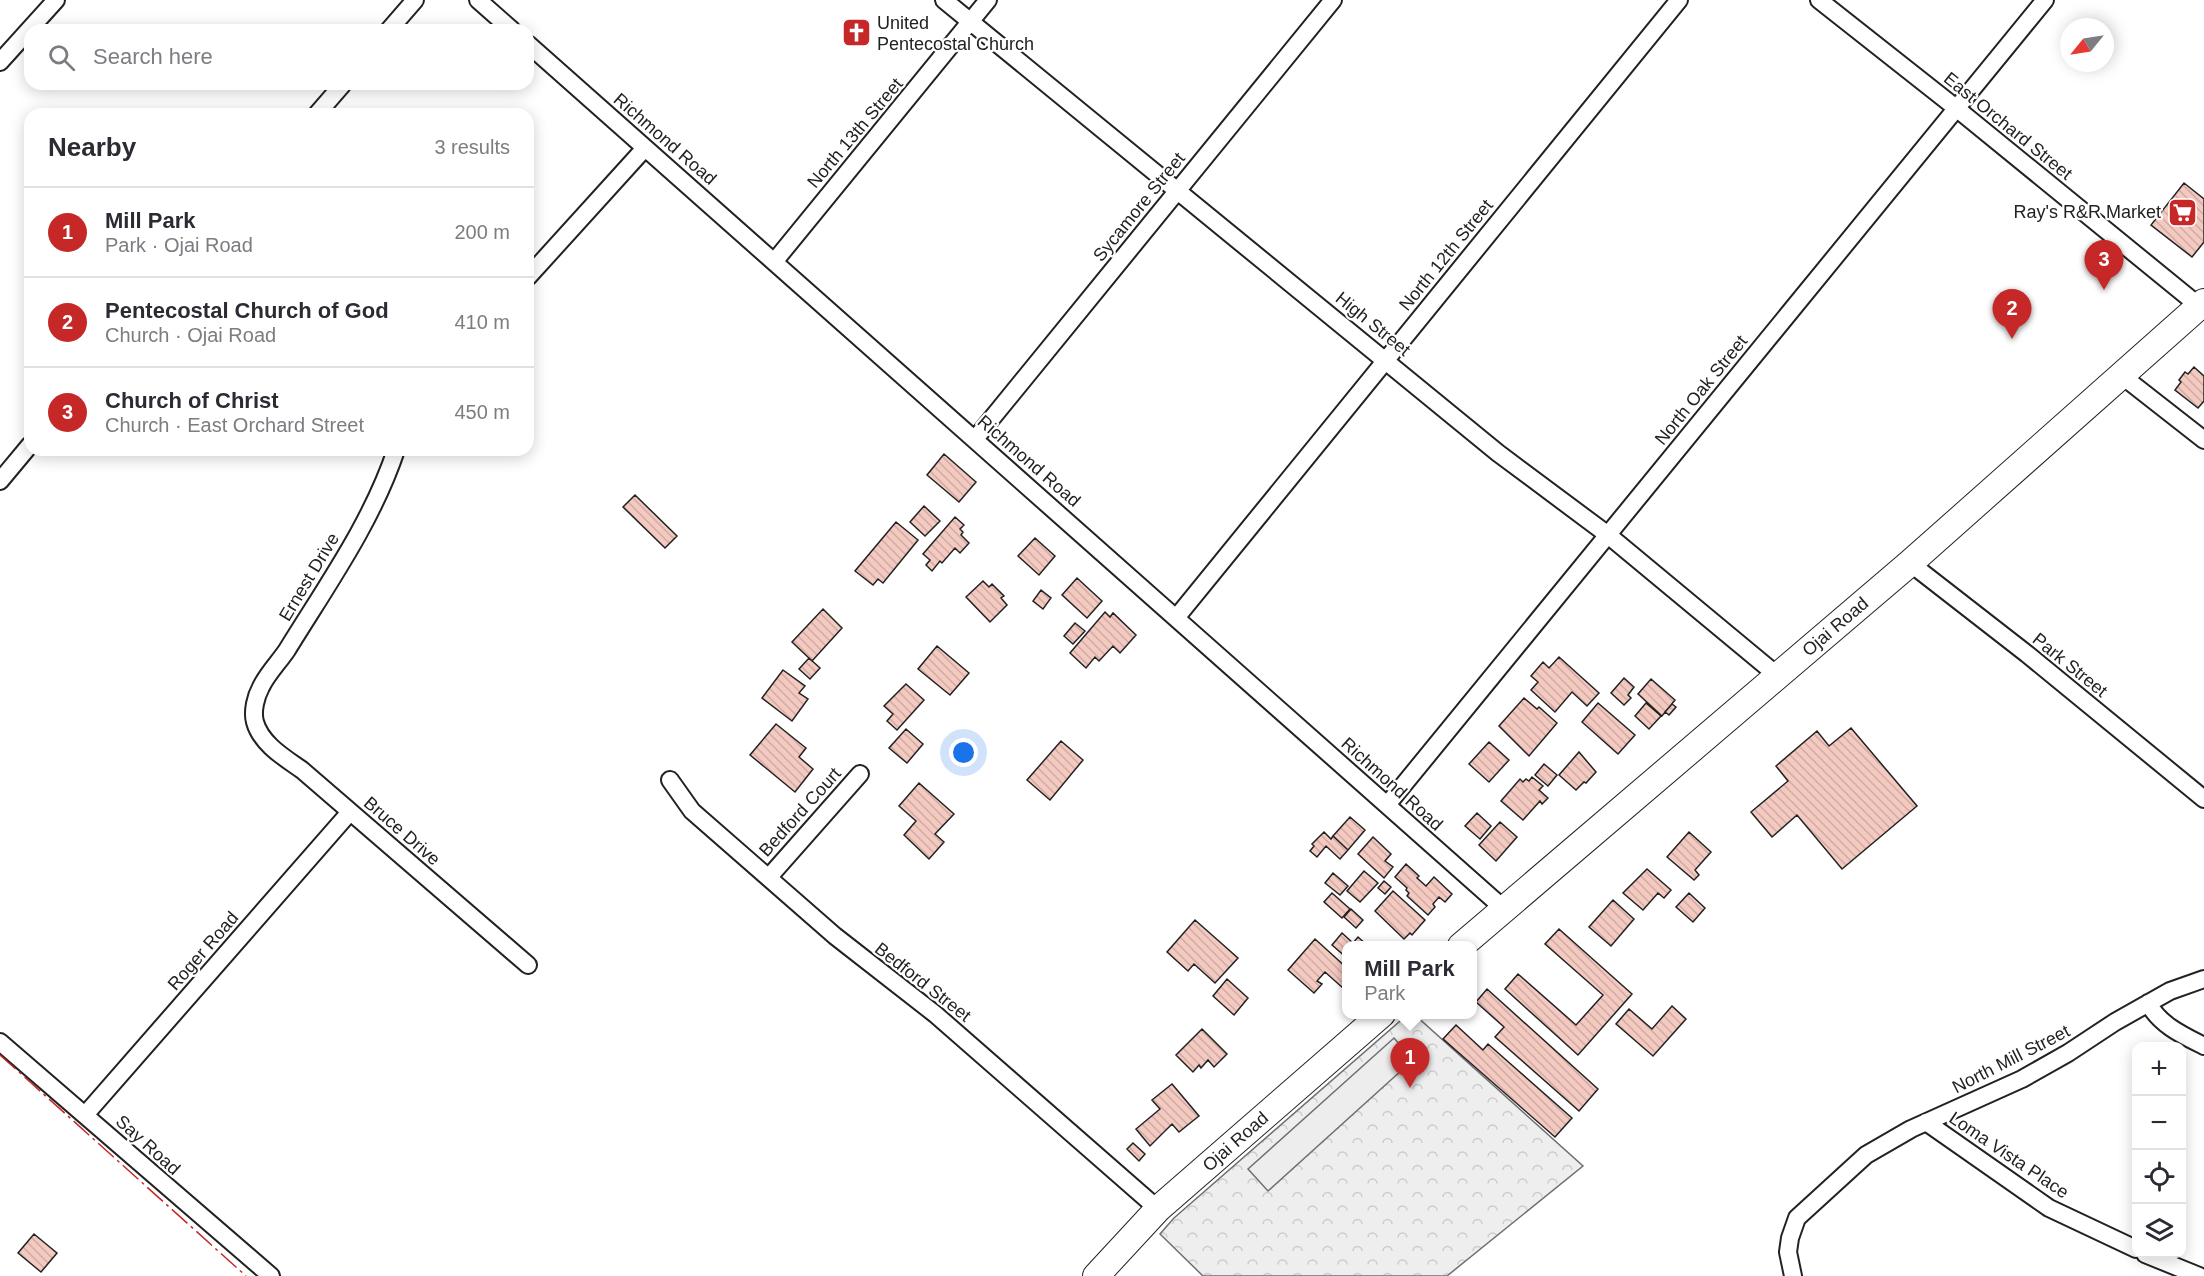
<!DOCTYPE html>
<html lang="en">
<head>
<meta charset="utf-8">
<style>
  body { margin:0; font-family:Helvetica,sans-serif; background:#f7f7f7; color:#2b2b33 }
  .controls { position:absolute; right:18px; bottom:18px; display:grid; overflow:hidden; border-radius:12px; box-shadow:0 3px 15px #0003 }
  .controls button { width:54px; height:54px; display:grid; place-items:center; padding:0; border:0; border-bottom:2px solid #e1e1e2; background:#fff; color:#2b2b33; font:30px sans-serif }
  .compass { position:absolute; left:2060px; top:18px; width:54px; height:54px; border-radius:50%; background:#fff; box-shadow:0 3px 15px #0003; rotate:240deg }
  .you { position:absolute; left:964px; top:753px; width:21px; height:21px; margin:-15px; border:4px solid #fff; border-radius:50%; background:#1a73e8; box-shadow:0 0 0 9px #1a73e833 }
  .badge { display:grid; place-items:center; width:39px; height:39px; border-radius:50%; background:#c62828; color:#fff; font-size:20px; font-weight:700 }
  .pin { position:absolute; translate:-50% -50px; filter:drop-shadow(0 2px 3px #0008) }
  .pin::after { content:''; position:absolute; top:32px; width:21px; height:18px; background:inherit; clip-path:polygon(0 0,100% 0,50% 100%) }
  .popup { position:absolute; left:1342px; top:941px; width:135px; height:78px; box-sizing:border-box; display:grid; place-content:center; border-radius:12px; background:#fff; filter:drop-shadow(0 2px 4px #0005); font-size:20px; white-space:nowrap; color:#7c7c81 }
  .popup b { font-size:22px; color:#2b2b33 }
  .popup::after { content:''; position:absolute; left:50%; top:100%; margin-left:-12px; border:12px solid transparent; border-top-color:#fff }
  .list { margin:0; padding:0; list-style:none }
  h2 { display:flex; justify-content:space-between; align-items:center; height:78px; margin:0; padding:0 24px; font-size:26px }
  h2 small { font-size:20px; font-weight:400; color:#7c7c81 }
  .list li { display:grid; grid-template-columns:39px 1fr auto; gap:18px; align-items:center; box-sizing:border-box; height:90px; padding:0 24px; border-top:2px solid #e1e1e2 }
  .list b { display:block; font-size:22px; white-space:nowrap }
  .list p { margin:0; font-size:20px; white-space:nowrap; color:#7c7c81 }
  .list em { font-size:20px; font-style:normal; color:#7c7c81 }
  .icon { flex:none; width:33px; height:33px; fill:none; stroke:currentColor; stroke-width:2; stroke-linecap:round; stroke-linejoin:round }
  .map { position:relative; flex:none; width:2204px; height:1276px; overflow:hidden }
  .search { position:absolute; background:#fff; box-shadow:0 3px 15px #0003; left:24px; top:24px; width:510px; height:66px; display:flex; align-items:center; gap:15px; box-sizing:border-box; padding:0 21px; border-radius:18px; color:#7c7c81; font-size:22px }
  .panel { position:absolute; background:#fff; box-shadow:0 3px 15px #0003; left:24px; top:108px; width:510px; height:348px; border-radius:18px }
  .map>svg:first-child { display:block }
</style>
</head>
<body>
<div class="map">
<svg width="2204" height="1276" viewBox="0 0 2204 1276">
  <defs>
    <pattern id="park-crowns" width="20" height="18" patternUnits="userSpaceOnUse" patternTransform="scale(1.5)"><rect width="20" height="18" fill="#eee"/><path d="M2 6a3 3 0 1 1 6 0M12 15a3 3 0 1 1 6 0" fill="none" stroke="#ccc"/></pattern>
    <pattern id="building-back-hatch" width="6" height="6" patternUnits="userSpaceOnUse" patternTransform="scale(1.5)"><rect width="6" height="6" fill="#f3c9c0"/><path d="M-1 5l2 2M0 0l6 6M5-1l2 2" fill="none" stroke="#d0aca5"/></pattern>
  </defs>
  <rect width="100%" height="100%" fill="#fff"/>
  <path fill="url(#park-crowns)" stroke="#6f6f6f" stroke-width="1.5" d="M1407,1015H1415L1583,1166L1447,1276H1203L1160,1234L1174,1218Z"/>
  <path fill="#ededed" stroke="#6f6f6f" stroke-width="1.5" d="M1394,1038L1413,1060L1268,1191L1248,1169Z"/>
  <path fill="url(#building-back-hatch)" stroke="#222" stroke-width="1.5" d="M2184,183L2204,199V242L2192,257L2151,225Z
    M2194,367L2204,376V401L2198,408L2175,390L2181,382L2179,380L2185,372L2188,374Z
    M944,454L976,482L959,502L927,475Z
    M635,495L677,536L665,548L623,507Z
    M924,506L940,521L925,536L910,522Z
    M955,517L964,525L960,529L963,532L961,535L969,543L960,553L955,548L942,563L940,561L932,571L926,565L930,560L923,554Z
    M896,522L918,540L883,583L878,579L873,585L855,571Z
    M1035,538L1055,556L1039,575L1018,556Z
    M1077,578L1102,601L1087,618L1062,595Z
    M983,581L989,587L992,584L1004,596L1001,598L1007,605L990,622L966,597Z
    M1041,590L1051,598L1043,609L1033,601Z
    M823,609L842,628L812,661L792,642Z
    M1105,612L1110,617L1113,613L1136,635L1120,653L1113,646L1099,661L1095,657L1086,668L1070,653Z
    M1075,623L1085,631L1073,644L1064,636Z
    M937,646L969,673L950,695L918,669Z
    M1559,657L1599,693L1587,706L1572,692L1555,712L1531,690L1538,682L1531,676L1543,662L1549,668Z
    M809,658L820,668L810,679L799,669Z
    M783,670L805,686L799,693L808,699L792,721L762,698Z
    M1624,678L1634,687L1628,695L1631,698L1624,705L1611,693Z
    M1651,679L1675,700L1662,716L1638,694Z
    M906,684L924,700L897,730L887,721L893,714L884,706Z
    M1524,698L1537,709L1539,707L1557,723L1529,756L1499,726Z
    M1598,703L1635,735L1618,754L1582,722Z
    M1646,703L1661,716L1649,729L1635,716Z
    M1672,704L1676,707L1669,715L1665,712Z
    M776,724L806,748L799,757L813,769L795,792L750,755Z
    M1851,728L1917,806L1842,869L1797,815L1772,837L1751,812L1788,781L1776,766L1817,731L1829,746Z
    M906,729L923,744L907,763L889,748Z
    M1061,741L1083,760L1050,800L1027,780Z
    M1489,742L1509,760L1489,782L1469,764Z
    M1579,752L1596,772L1586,783L1584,782L1576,790L1559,775Z
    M1544,764L1557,775L1548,786L1535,775Z
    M1532,777L1543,786L1539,790L1548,798L1542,804L1540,801L1523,820L1501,801L1520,779L1523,782L1526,779L1529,781Z
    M919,783L954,814L935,834L944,842L929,859L904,835L916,821L899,806Z
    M1477,813L1491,826L1480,839L1465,826Z
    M1350,817L1365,830L1348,850L1333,836Z
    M1500,822L1517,837L1496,861L1479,845Z
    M1324,832L1331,839L1333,836L1348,850L1340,859L1326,846L1317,857L1310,851L1314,846L1312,844Z
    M1689,832L1711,852L1695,870L1699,875L1694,880L1667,857Z
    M1373,837L1391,854L1385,861L1393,867L1384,878L1358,854Z
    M1406,864L1419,876L1417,878L1426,886L1434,877L1452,894L1445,902L1439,897L1433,904L1435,907L1428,915L1407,896L1409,893L1406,890L1407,888L1395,877Z
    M1647,869L1671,890L1664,898L1658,893L1643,910L1623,893Z
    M1364,871L1378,883L1360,902L1347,891Z
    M1333,873L1348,886L1340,895L1325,883Z
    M1384,881L1391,887L1385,894L1378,888Z
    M1393,891L1425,920L1412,935L1410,933L1404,939L1375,911Z
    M1332,893L1350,909L1342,918L1324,902Z
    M1689,893L1705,908L1693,922L1676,907Z
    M1613,900L1634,919L1611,946L1589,927Z
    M1351,909L1363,920L1356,928L1344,917Z
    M1195,920L1238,958L1215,983L1194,964L1188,971L1167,952Z
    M1559,929L1632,994L1578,1055L1505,989L1518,974L1576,1025L1603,995L1545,944Z
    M1342,933L1353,943L1358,937L1368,946H1347V958L1332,945Z
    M1315,939L1347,968V985L1344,989L1325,972L1317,981L1322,984L1314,993L1288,970Z
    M1227,979L1248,998L1234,1015L1213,996Z
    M1487,989L1598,1089L1579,1111L1495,1037L1504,1027L1476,1002Z
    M1672,1006L1686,1019L1653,1056L1616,1024L1629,1009L1652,1029Z
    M1456,1025L1483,1050L1488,1044L1572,1118L1555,1137L1443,1039Z
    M1202,1029L1227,1054L1214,1067L1208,1060L1201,1068L1199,1065L1193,1072L1176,1055Z
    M1172,1084L1199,1116L1179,1132L1172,1124L1150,1146L1136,1129L1160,1109L1152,1100Z
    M1133,1143L1145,1154L1139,1161L1127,1149Z
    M34,1234L57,1253L41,1272L18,1253Z"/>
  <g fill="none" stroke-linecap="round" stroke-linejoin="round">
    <defs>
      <path id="street" d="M478,0L512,30
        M944,0L1498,453L1608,535L1778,676
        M1819,0L1956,108L2199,306
        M389,30L415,0
        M528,44L1503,908
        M0,62L56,0
        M317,114L343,84
        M774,262L988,0
        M528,277L645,148
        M2121,375L2204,440
        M975,439L1333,0
        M396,450C372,522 327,585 287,650C279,662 267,674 261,687C256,696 252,711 255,722C261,744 285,758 302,770L528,965
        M0,481L30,445
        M1910,563L2027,654L2204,799
        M1176,618L1679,0
        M670,780L692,811L835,936L935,1014L1158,1209
        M1387,805L2045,0
        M769,877L860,774
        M2148,1003C2160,1025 2182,1035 2204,1046
        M0,1042L271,1276
        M85,1115L350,812
        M1926,1122L2049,1208L2136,1249
        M2145,1254L2199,1276
        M1793,1276L1788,1252L1790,1238L1797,1218L1866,1155L1911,1129L2022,1079L2068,1053L2115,1022L2170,991L2204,979"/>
      <g id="primary">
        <path id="s1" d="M1461,946L1910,563L2204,302"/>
        <path id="s2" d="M1096,1276L1158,1209L1382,1014"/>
      </g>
    </defs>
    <use href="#street" stroke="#222" stroke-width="20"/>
    <use href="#primary" stroke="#222" stroke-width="28"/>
    <use href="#street" stroke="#fff" stroke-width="16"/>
    <use href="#primary" stroke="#fff" stroke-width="26"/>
    <path stroke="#c62828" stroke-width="1.5" stroke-dasharray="21 4.5 3 4.5" stroke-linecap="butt" d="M0,1055L246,1276"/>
  </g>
  <defs>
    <symbol id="church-square" viewBox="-11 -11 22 22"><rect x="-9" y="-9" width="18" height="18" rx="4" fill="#c62828" stroke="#fff"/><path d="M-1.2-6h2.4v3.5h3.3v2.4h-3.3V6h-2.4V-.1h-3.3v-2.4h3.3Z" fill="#fff"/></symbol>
    <symbol id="supermarket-square" viewBox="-11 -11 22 22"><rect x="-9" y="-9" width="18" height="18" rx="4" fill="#c62828" stroke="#fff"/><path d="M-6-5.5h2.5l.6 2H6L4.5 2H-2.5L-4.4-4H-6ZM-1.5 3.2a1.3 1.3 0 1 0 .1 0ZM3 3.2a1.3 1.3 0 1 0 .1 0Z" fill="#fff"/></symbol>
  </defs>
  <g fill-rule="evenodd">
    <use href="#church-square" x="840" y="16" width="33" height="33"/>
    <use href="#supermarket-square" x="2166" y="196" width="33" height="33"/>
  </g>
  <g text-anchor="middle" stroke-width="4.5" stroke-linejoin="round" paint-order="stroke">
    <g font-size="18" fill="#222" stroke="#fff" text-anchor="start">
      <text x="877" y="29">United<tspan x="877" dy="21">Pentecostal Church</tspan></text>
      <text x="2161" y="218" text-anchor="end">Ray's R&amp;R Market</text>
    </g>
    <g font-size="18" fill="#222" stroke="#fff">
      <text transform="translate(2008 126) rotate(39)" y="6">East Orchard Street</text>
      <text transform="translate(855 133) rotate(-50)" y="6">North 13th Street</text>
      <text transform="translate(665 139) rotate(41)" y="6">Richmond Road</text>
      <text transform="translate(1139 207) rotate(-51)" y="6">Sycamore Street</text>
      <text transform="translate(1446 255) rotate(-51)" y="6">North 12th Street</text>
      <text transform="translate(1373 324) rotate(39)" y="6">High Street</text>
      <text transform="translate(1701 390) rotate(-51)" y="6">North Oak Street</text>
      <text transform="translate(1029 461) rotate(41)" y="6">Richmond Road</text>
      <text transform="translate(309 577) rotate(-59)" y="6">Ernest Drive</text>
      <text dy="6" stroke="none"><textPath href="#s1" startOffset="492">Ojai Road</textPath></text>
      <text transform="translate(2070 665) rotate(39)" y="6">Park Street</text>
      <text transform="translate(1392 784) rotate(42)" y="6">Richmond Road</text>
      <text transform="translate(800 812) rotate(-48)" y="6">Bedford Court</text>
      <text transform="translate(402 831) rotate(41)" y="6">Bruce Drive</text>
      <text transform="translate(203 951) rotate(-49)" y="6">Roger Road</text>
      <text transform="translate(923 982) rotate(38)" y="6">Bedford Street</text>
      <text transform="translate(2011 1059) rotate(-27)" y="6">North Mill Street</text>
      <text dy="6" stroke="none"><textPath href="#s2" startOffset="194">Ojai Road</textPath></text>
      <text transform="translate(148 1145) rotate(42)" y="6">Say Road</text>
      <text transform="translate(2009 1155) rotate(34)" y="6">Loma Vista Place</text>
    </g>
  </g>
</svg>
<div class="controls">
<button>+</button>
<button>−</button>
<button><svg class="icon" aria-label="locate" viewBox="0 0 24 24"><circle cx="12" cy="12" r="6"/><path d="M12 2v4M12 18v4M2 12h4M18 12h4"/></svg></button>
<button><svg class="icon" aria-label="layers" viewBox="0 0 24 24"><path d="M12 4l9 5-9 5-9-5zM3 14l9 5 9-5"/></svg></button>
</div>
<svg class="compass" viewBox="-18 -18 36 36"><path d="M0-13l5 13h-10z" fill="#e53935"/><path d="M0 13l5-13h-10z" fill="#7c7c81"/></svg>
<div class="you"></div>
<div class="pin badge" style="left:1410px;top:1088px">1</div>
<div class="popup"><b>Mill Park</b>Park</div>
<div class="pin badge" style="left:2012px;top:339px">2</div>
<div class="pin badge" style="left:2104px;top:290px">3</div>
<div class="search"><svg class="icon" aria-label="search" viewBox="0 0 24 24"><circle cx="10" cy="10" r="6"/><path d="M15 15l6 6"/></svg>Search here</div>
<section class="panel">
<h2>Nearby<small>3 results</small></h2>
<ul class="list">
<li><span class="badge">1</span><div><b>Mill Park</b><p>Park · Ojai Road</p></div><em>200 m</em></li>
<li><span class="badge">2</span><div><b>Pentecostal Church of God</b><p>Church · Ojai Road</p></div><em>410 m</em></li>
<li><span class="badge">3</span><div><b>Church of Christ</b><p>Church · East Orchard Street</p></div><em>450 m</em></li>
</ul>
</section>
</div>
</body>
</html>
